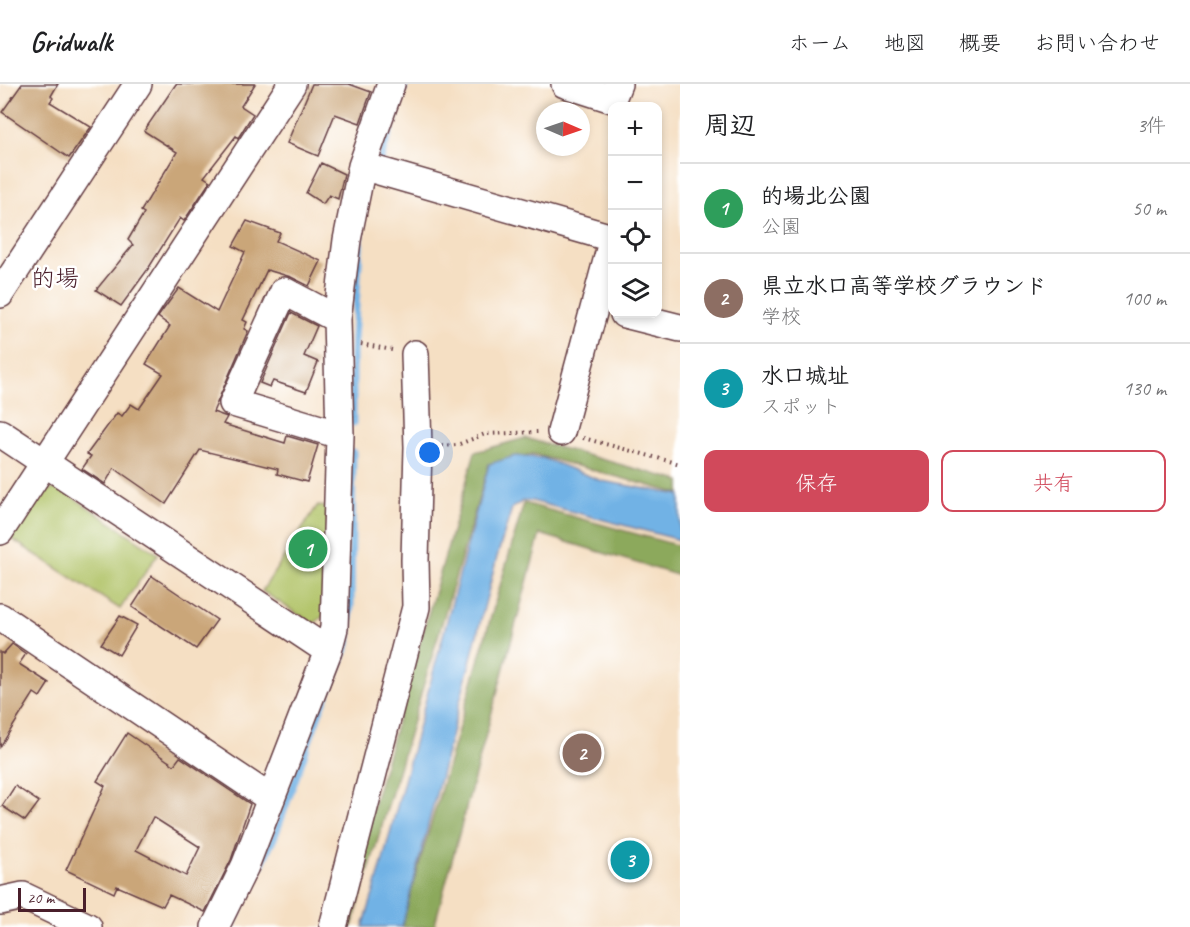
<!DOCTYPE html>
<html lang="ja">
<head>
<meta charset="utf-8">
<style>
  body { margin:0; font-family:Caveat,"Klee One",sans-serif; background:#f2f2f2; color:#202124 }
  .controls { position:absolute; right:18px; top:18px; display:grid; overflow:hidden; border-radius:12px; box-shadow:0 3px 9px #0003 }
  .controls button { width:54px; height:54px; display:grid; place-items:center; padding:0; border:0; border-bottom:2px solid #e0e0e0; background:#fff; color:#202124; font:30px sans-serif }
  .compass { position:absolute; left:536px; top:18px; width:54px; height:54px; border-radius:50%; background:#fff; box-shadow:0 3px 9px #0003; rotate:92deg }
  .scale { position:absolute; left:18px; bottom:15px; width:68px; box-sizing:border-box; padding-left:6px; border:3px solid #4a1f2b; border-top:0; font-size:16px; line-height:21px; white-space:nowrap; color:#4a1f2b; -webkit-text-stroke:4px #fff; paint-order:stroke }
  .you { position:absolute; left:430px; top:369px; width:21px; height:21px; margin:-15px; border:4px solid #fff; border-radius:50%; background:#1a73e8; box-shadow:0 0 0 9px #1a73e833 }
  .badge { display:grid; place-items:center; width:39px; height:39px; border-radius:50%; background:#d1495b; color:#fff; font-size:20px; font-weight:700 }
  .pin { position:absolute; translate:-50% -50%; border:3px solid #fff; box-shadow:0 2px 6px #0006 }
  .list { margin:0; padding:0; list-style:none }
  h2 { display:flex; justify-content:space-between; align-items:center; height:78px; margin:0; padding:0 24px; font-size:26px }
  h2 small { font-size:20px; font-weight:400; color:#757577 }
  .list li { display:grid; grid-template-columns:39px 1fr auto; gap:18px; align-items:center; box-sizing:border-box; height:90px; padding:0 24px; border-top:2px solid #e0e0e0 }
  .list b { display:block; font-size:22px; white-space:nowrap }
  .list p { margin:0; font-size:20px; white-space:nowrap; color:#757577 }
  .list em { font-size:20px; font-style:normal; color:#757577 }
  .actions { display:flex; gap:12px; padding:18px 24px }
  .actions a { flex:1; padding:14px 0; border:2px solid #d1495b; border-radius:12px; text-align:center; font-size:21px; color:#d1495b }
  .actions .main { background:#d1495b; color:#fff }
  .icon { flex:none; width:33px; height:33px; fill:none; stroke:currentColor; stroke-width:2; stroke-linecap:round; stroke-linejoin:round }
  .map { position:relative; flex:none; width:680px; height:843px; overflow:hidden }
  header { display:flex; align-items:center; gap:36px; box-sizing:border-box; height:84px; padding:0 30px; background:#fff; border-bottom:2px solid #e0e0e0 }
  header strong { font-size:28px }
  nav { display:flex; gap:33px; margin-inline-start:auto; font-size:21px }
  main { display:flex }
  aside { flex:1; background:#fff }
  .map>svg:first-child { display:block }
</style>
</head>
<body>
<header>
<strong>Gridwalk</strong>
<nav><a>ホーム</a><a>地図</a><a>概要</a><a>お問い合わせ</a></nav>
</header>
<main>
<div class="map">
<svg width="680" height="843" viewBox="0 0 680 843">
  <rect width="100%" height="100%" fill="#fff"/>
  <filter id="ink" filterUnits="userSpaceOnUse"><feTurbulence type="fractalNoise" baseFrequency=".0167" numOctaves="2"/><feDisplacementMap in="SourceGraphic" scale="12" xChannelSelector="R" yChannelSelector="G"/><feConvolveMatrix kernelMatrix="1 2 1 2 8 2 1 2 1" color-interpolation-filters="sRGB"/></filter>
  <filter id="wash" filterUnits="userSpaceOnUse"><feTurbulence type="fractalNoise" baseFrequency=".008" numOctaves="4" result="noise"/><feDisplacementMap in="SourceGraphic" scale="24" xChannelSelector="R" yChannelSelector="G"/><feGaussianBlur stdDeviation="1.35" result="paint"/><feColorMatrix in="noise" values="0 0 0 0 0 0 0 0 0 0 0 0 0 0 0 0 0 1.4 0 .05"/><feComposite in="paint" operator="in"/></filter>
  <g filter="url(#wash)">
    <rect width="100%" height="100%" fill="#f5dfc3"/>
    <path fill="#b1c367" stroke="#7e7149" stroke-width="1.5" d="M59,404L158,470L120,525L7,452L36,408Z
      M317,422L328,423L325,531L313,540L262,507Z"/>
    <path fill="#8ca95c" stroke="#6b6444" stroke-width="1.5" d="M525,354L680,397V410L533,370L489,380L352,843H338L475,368Z
      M524,419L680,462V492L540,450L434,843H401Z"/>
    <path fill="#71b2e5" stroke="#5e6888" stroke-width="1.5" d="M515,372L543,374L602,397L680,411V456L532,417H523L512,424L497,473L402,843H363L378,794L489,380Z"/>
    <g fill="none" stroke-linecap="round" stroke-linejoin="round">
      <path stroke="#71b2e5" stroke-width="7" d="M379,81L405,0
        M353,339V269L361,149
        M231,843L275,752L319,630L348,560L351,519L353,368"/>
    </g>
    <g id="blocks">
      <path fill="#caa679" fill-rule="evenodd" d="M22,0H58L51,12L53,14L50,18L91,43L69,74L2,28Z
        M176,0H255L241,22L253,30L238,54L236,52L204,93L210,97L209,99L184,137L180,134L148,185L121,222L96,206L133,161L128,156L144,129L141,127L177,68L144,47Z
        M312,0H349L371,8L360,39L335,30L318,72L287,59Z
        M321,79L344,90L338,115L329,111L323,120L306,109Z
        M247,137L280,149L276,157L321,177L309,202L291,193L267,186L243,236L247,238L244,245L248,247L213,328L227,333L223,340L285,359L287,352L318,361L307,398L277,390L278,385L200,366L166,420L114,384L105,400L82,385L91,372L87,370L117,329L122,332L131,320L139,325L163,290L146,280L170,242L158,233L179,204L217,228L245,168L233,162Z
        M291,229L317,242L304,272L318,278L306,308L273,297L270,303L260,299Z
        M152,492L217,536L196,565L132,523Z
        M120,532L137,541L119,571L101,560Z
        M12,560L26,570L19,580L49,599L40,613L34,609L0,663V568L3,570Z
        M127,649L174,681L180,673L250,720L231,776L205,828L169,811L163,822L117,802L114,809L66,786L105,702L97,697ZM153,733L200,763L186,792L136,766Z
        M15,702L39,718L25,737L2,722Z"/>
    </g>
  </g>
  <g filter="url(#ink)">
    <use href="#blocks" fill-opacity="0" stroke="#643c42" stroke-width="1.5"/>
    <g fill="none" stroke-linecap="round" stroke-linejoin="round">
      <defs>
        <path id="minor" d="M565,0L612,15L618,0
          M362,82L612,154
          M0,210L138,0
          M624,230L680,244
          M337,235L284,207L233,319L340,351
          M561,348L612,158
          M0,349L328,567
          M0,447L292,0
          M0,533L271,715
          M0,817L23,812L88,843
          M215,843L245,782L328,567L334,544L340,351L337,235L347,156L362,82L391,0
          M333,843L416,523L415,476L418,363L415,270"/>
      </defs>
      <use href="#minor" stroke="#643c42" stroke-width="30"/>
      <path stroke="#643c42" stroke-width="4" stroke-dasharray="1.5 4.5" stroke-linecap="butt" d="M361,260L392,266
        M583,354L680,380
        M442,362L457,361L485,350L538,348"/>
      <use href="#minor" stroke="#fff" stroke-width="27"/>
    </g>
  </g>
  <g text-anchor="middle" stroke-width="5" stroke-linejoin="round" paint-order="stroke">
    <g font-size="24" fill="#4a1f2b" stroke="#fff">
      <text x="55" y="202">的場</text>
    </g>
  </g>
</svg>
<div class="controls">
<button>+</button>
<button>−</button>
<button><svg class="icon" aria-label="locate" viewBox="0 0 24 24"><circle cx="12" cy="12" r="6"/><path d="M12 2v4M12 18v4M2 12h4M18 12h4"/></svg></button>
<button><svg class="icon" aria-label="layers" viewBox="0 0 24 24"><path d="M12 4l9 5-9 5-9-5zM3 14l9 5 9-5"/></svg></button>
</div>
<svg class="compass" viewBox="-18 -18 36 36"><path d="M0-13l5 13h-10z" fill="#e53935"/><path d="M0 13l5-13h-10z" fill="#757577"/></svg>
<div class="scale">20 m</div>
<div class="you"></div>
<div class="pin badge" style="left:308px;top:465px;background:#2e9e5b">1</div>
<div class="pin badge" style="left:582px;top:669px;background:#8d6e63">2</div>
<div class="pin badge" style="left:630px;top:776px;background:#0f9aa8">3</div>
</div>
<aside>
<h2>周辺<small>3件</small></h2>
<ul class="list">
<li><span class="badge" style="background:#2e9e5b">1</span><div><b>的場北公園</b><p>公園</p></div><em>50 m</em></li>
<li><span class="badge" style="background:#8d6e63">2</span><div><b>県立水口高等学校グラウンド</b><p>学校</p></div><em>100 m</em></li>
<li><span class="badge" style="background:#0f9aa8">3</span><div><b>水口城址</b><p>スポット</p></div><em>130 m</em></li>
</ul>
<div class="actions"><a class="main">保存</a><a>共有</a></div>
</aside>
</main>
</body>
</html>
